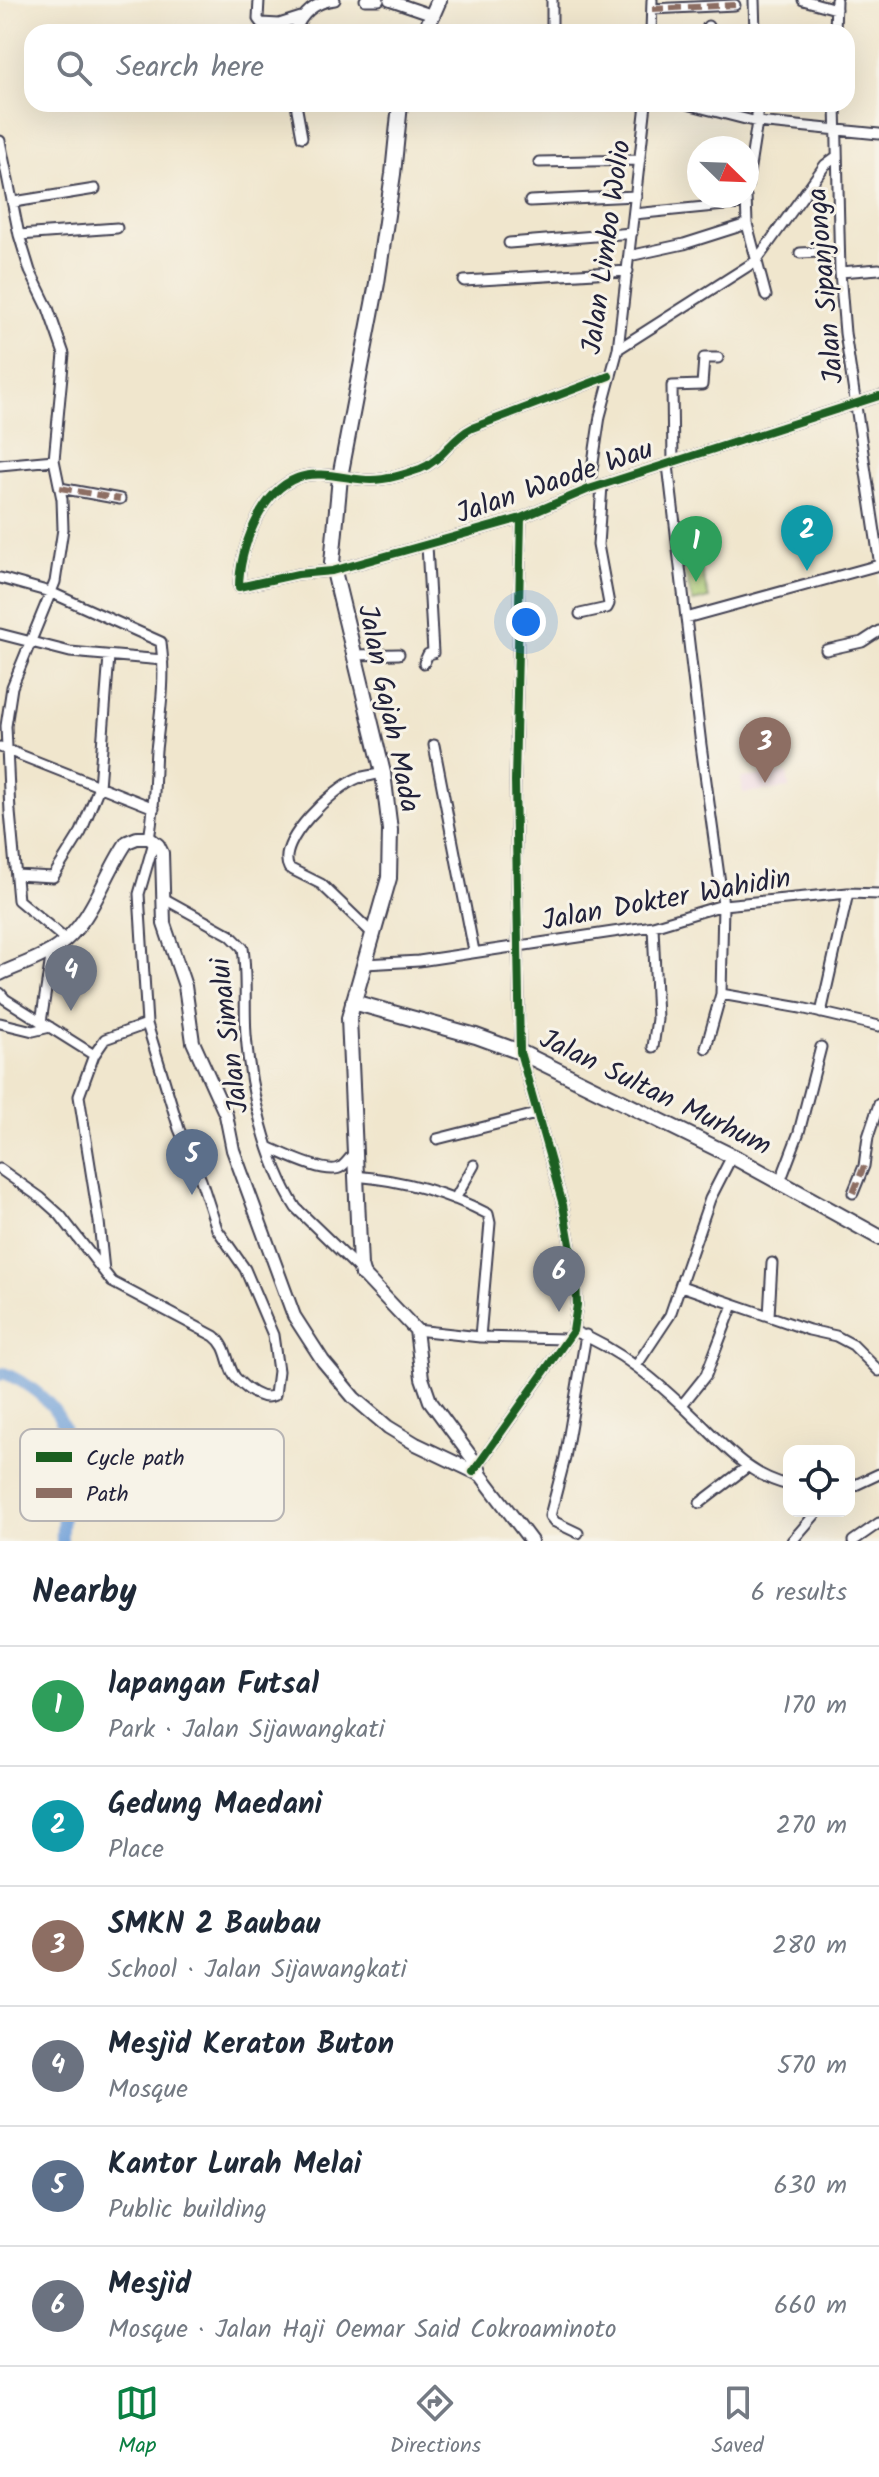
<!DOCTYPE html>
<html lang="en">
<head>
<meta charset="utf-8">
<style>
  body { margin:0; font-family:Kalam,sans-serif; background:#f2f2f3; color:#1f2937 }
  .controls { position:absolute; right:24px; bottom:24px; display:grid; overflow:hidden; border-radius:16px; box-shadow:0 8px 32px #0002 }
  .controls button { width:72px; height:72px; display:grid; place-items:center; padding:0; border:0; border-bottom:2px solid #e0e1e3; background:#fff; color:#1f2937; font:40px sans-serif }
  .compass { position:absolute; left:687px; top:136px; width:72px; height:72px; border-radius:50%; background:#fff; box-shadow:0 8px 32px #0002; rotate:113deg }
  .you { position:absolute; left:526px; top:622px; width:28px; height:28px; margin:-20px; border:6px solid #fff; border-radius:50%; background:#1a73e8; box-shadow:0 0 0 12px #1a73e833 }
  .badge { display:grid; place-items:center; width:52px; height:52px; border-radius:50%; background:#0b8043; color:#fff; font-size:26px; font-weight:700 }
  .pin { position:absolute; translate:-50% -66px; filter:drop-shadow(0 2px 4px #0008) }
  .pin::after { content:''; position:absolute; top:42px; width:28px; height:24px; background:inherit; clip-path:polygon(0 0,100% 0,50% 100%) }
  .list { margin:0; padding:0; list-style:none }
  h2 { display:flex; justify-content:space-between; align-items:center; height:104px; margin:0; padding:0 32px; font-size:34px }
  h2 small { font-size:26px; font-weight:400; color:#747a83 }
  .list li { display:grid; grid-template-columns:52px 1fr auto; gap:24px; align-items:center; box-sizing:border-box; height:120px; padding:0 32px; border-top:2px solid #e0e1e3 }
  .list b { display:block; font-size:30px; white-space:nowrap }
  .list p { margin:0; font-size:26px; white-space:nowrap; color:#747a83 }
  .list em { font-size:26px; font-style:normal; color:#747a83 }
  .icon { flex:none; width:44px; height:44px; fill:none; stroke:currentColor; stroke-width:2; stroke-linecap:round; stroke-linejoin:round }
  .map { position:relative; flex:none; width:879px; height:1541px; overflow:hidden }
  .search { position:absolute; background:#fff; box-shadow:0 8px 32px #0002; left:24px; right:24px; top:24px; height:88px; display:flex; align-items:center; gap:20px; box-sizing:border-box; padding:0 28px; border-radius:24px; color:#747a83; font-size:30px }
  .sheet { height:824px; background:#fff }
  nav { display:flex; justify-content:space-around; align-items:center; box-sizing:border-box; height:112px; border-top:2px solid #e0e1e3; background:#fff; font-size:22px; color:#747a83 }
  nav a { display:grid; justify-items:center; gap:4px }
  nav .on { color:#0b8043 }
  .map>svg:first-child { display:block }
</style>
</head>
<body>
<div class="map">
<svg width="879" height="1541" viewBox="0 0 879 1541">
  <rect width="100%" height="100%" fill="#f7f3e8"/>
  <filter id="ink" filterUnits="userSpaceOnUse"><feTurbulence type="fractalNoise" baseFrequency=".0125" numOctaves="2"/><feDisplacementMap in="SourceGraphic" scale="16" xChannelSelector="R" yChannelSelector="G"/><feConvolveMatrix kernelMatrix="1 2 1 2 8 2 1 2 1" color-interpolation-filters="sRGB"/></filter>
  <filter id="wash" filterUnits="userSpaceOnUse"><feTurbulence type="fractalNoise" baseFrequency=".006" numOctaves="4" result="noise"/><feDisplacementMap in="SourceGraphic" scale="32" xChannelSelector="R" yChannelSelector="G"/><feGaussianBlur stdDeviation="1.8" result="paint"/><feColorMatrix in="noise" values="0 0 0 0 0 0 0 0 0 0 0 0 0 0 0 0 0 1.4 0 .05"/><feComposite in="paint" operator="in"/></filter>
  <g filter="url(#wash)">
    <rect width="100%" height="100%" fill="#f0e6cd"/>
    <path fill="#efd0e6" d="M787,773L789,788L743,793L741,778Z"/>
    <path fill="#abcb73" stroke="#667657" stroke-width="2" d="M699,562L709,598L693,602L683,567Z"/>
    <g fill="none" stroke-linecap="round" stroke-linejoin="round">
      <path stroke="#6d9ed8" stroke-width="12" d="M0,1375L4,1373C42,1390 71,1416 70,1461C70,1488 60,1513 62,1541"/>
    </g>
  </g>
  <g filter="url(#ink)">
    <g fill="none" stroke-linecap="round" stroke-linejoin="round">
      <defs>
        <path id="minor" d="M259,0L258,19L261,23L279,24L301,17
          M365,0H379
          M389,0L433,15
          M754,0L755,32
          M803,0L836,9
          M652,9L735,5
          M295,32C302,13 315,2 335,0
          M552,32V0
          M651,32L652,0
          M708,32V26
          M835,32L836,0
          M296,104L302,137
          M687,104L757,122L879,134
          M836,104L840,272L845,333L879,559
          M0,141L19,235L30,271L48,308L64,354L54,460L62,499L63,529L55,582L12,687L6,726L10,812L18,900L66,940
          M539,162L640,160
          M747,186L757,122V104
          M746,196L747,224L766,296
          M530,201L636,196
          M14,202L95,189
          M634,214L745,203
          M19,235L117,228
          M509,243L632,233
          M800,253L839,251
          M629,256L684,244L747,224
          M840,272L879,269
          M464,281L628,271
          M618,349L756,261L825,165L836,157
          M609,376L472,428C451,438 442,461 420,469C405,474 387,480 371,480C349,480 319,469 297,478C260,492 239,551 239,587L298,574L332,571L521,518L589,489L879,396
          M673,463L672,386L702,385L704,358H718
          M0,465L54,460
          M668,465L701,745L723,905L721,994L706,1048
          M60,488L120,499
          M589,489L600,416L618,349L646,104
          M0,578L50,592L161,642C166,679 160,714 156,750C154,779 155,809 149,838
          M580,614L607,608L609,604L598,545L602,485
          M686,618L879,565
          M0,634L70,652L163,660
          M826,650L862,642L879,631
          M353,655L399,654
          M424,663L428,654L433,653L427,545
          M434,745L474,951
          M0,747L154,808
          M16,875L53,877L81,832L99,787L109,656
          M163,898L230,935L243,948C247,977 244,1006 246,1035C250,1090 266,1161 296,1208L360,1270
          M373,934L321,884L289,868C275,842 335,787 358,778C366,776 375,775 383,773
          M365,964L419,961L653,926L723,905L848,893L879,894
          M0,993L5,999L94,1055
          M721,994L801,1008L879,1026
          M821,1013L848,893
          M41,1022L52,951
          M0,1023L33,1031L50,1027
          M653,1047L657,1019L653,926
          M437,1139L536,1114
          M270,1148C284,1154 328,1176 341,1167C346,1164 351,1156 355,1152
          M0,1169L41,1198L60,1215L112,1282L214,1336C229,1347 226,1364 235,1377C245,1388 261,1402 275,1395L278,1371L273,1335L245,1269L217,1229L201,1180L179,1129L147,1024L139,894L154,842
          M355,1176C402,1180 446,1192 488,1214L490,1223L480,1337
          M780,1182L799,1132L821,1047
          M853,1193L864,1166L868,1137L879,1104
          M455,1199L474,1165
          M104,1271L99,1222L79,1096L94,1055L105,1039L147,1024
          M681,1286L809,1330L836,1336L853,1345L879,1371
          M769,1316L772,1263
          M416,1330L480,1337L567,1339
          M573,1331C620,1349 658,1382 694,1417C724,1445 748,1476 789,1485
          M636,1366L670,1315L710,1199L732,1156
          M682,1405L706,1375L733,1305
          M476,1468L573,1331L577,1305L576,1278L563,1205L520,1052L515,781L521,518
          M849,1488L879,1474
          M700,1503L747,1467
          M578,1533L555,1522L550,1516L565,1458L586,1335
          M792,1541L818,1511
          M853,1541L879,1523"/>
        <path id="major" d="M0,974C19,965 40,959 57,947C92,923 104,875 127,842L137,838H149L158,845L162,853L164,924L185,986L193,1042L226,1115L233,1150L294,1316L323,1361L354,1398L388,1427L416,1444L481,1475
          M362,1273L416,1330L422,1378L430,1401L478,1466L481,1475L531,1541"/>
        <path id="highway" d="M425,32L439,0
          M353,1002L476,1036L520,1052L732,1156L879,1237
          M362,1273L360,1266L349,1018L389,878L390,830L383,773L332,563L340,477L377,283L393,174L400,104"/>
      </defs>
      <use href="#minor" stroke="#413f51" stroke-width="13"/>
      <use href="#major" stroke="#413f51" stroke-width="16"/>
      <use href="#highway" stroke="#413f51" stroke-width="18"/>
      <use href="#minor" stroke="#fff" stroke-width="9"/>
      <use href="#major" stroke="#fff" stroke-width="12"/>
      <use href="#highway" stroke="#fff" stroke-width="14"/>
      <path stroke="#8d6e63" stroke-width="6" stroke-dasharray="12 6" stroke-linecap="butt" d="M652,9L735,5
        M60,488L120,499
        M853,1193L864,1166"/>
      <defs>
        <path id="cycleway" d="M609,376L472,428C451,438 442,461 420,469C405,474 387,480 371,480C349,480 319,469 297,478C260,492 239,551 239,587L298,574L332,571L521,518L589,489L879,396
          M473,1472L573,1331L577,1305L576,1278L563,1205L520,1052L515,781L521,518"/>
      </defs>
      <use href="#cycleway" stroke="#f7f3e8" stroke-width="13"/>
      <use href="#cycleway" stroke="#1b5e20" stroke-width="8"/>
    </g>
  </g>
  <g text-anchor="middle" stroke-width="6" stroke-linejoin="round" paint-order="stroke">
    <g font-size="28" fill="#22223b" stroke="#f7f3e8">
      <text transform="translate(605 247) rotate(-82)" y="10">Jalan Limbo Wolio</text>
      <text transform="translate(824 286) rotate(-95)" y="10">Jalan Sipanjonga</text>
      <text transform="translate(554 480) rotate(-19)" y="10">Jalan Waode Wau</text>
      <text transform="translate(390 708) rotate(78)" y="10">Jalan Gajah Mada</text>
      <text transform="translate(666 898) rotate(-10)" y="10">Jalan Dokter Wahidin</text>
      <text transform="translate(228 1036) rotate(-97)" y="10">Jalan Simalui</text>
      <text transform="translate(656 1091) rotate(26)" y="10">Jalan Sultan Murhum</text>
    </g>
  </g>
  <rect x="20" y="1429" width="264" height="92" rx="12" fill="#f7f3e8" stroke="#b7b4b4" stroke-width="2"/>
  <rect x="36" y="1452" width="36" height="10" fill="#1b5e20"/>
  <rect x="36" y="1488" width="36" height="10" fill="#8d6e63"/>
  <g font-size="22" fill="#22223b">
    <text x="86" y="1465">Cycle path</text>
    <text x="86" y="1501">Path</text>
  </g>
</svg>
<div class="controls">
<button><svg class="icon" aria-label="locate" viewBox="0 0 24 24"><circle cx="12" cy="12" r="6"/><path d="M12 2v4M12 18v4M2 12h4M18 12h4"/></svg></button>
</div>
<svg class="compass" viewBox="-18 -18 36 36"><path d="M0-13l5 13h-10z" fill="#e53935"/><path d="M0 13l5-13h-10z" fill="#747a83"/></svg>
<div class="you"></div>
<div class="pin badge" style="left:696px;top:582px;background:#2e9e5b">1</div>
<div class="pin badge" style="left:807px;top:571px;background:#0f9aa8">2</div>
<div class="pin badge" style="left:765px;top:783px;background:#8d6e63">3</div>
<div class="pin badge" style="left:71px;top:1011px;background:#6b7280">4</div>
<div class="pin badge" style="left:192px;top:1195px;background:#5c6f8a">5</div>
<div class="pin badge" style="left:559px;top:1312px;background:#6b7280">6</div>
<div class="search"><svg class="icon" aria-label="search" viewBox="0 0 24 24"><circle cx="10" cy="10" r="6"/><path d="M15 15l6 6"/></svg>Search here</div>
</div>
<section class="sheet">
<h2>Nearby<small>6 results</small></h2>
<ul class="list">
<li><span class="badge" style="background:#2e9e5b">1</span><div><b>lapangan Futsal</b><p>Park · Jalan Sijawangkati</p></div><em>170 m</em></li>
<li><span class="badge" style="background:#0f9aa8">2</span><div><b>Gedung Maedani</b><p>Place</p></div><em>270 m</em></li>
<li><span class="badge" style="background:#8d6e63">3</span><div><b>SMKN 2 Baubau</b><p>School · Jalan Sijawangkati</p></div><em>280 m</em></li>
<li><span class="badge" style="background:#6b7280">4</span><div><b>Mesjid Keraton Buton</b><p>Mosque</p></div><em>570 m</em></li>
<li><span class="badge" style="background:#5c6f8a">5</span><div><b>Kantor Lurah Melai</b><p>Public building</p></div><em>630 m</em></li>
<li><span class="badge" style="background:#6b7280">6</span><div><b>Mesjid</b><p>Mosque · Jalan Haji Oemar Said Cokroaminoto</p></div><em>660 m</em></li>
</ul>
</section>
<nav>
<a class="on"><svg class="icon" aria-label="map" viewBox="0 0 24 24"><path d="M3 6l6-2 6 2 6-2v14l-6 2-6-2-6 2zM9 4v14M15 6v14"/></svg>Map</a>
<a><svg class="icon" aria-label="directions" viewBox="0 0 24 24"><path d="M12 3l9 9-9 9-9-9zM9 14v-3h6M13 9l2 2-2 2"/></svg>Directions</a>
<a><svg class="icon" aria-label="saved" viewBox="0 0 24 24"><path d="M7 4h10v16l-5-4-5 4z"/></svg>Saved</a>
</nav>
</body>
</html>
